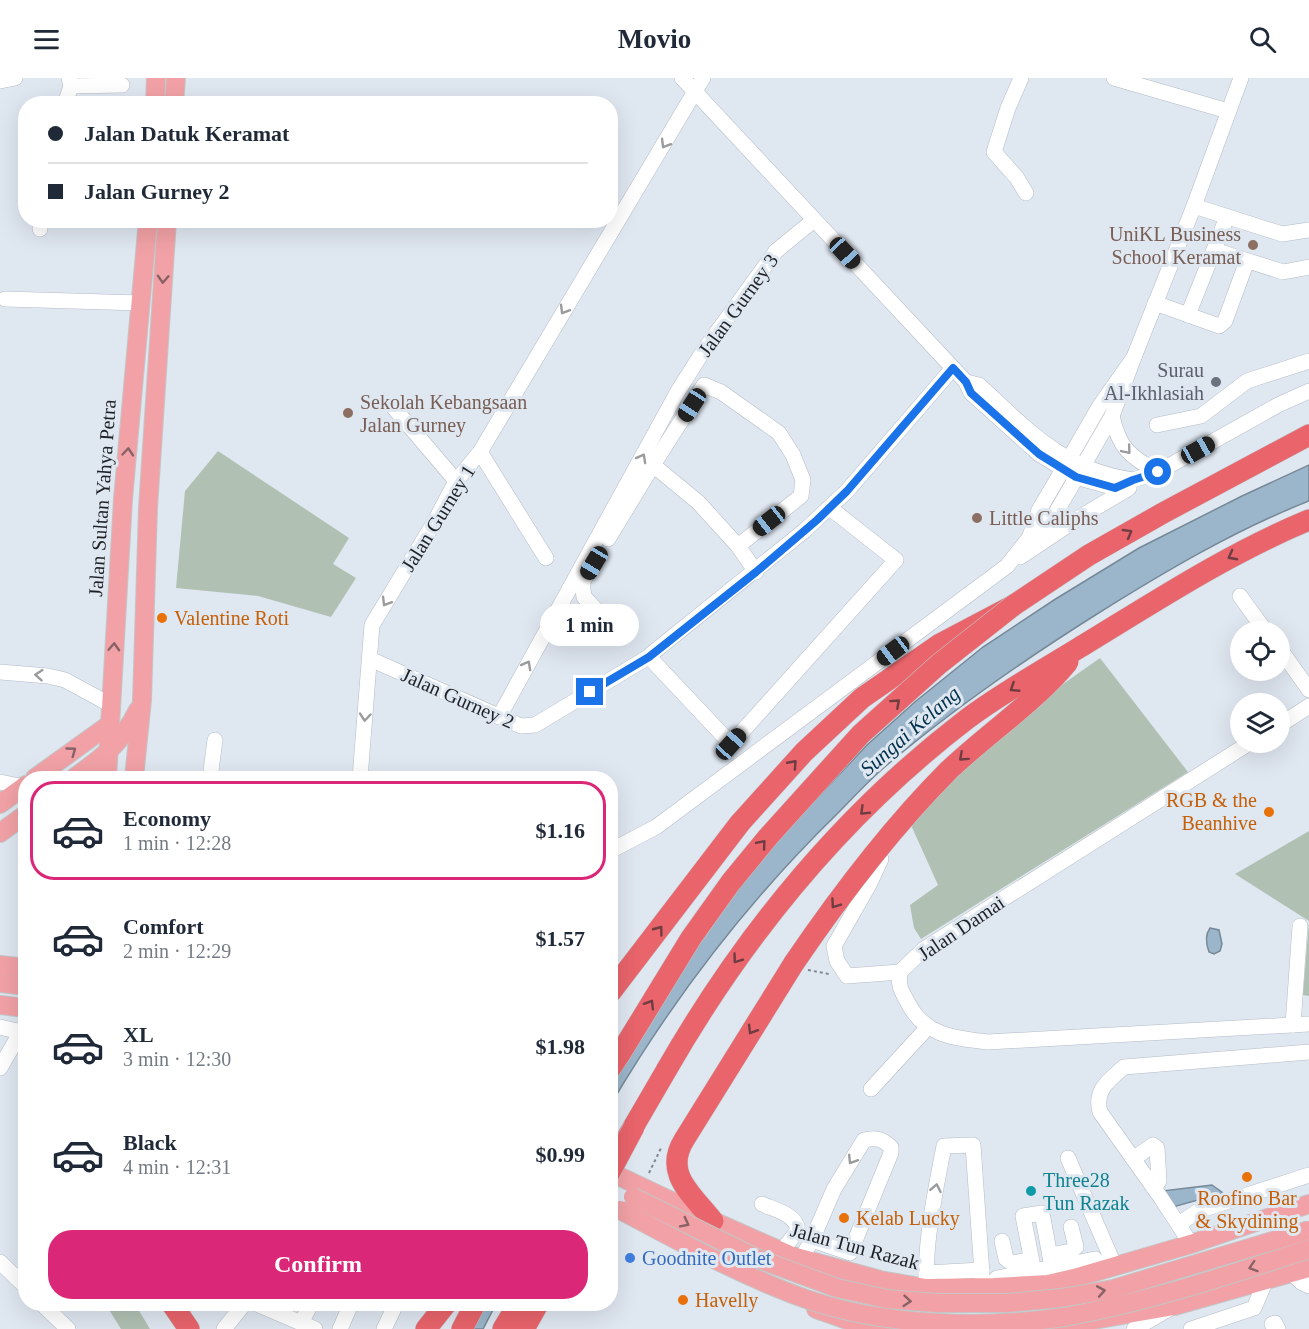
<!DOCTYPE html>
<meta charset="utf-8">
<style>
body{margin:0;font-family:Georgia,serif;background:#f2f2f3;color:#1f2937;height:100vh;display:flex;flex-direction:column;font-size:22px;white-space:nowrap}
*{box-sizing:border-box;margin:0}
p{font-size:20px;color:#747a83}
.icon{flex:none;width:33px;height:33px;fill:none;stroke:currentColor;stroke-width:2;stroke-linecap:round;stroke-linejoin:round}
.map{position:relative;flex:1;overflow:hidden}
.drawer{position:absolute;left:18px;top:693px;width:600px;height:540px;display:flex;flex-direction:column;background:#fff;border-radius:24px;box-shadow:0 6px 24px #0002}
.drawer>*{flex:none}
.hud{position:absolute;left:18px;top:18px;width:600px;height:132px;border-radius:24px;box-shadow:0 6px 24px #0002;display:grid;align-content:center;height:132px;padding:0 30px;background:#fff}
.buttons{position:absolute;left:1230px;top:543px;display:grid;gap:12px}
.buttons a{display:grid;place-items:center;width:60px;height:60px;border-radius:50%;background:#fff;box-shadow:0 6px 24px #0002;font-size:30px}
.end{position:absolute;width:27px;height:27px;margin:-14px;border:8px solid #1a73e8;background:#fff;box-shadow:0 0 0 3px #fff}
.from{border-radius:50%}
.bubble{position:absolute;height:42px;border-radius:21px;background:#fff;box-shadow:0 6px 24px #0002;font-size:20px;font-weight:600;line-height:42px;text-align:center}
.car{position:absolute;width:18px;height:36px;margin:-18px -9px;border-radius:8px;box-shadow:0 0 4px 2px #0007;background:linear-gradient(#222 24%,#8ab4d8 0 40%,#222 0 76%,#8ab4d8 0 86%,#222 0)}
.hud b{display:flex;align-items:center;gap:21px;height:57px;font-size:22px}
.hud b+b{border-top:2px solid #e0e1e3}
.hud i{width:15px;height:15px;background:#1f2937}
ul{padding:10px 0 0;list-style:none}
li{display:flex;align-items:center;gap:18px;height:99px;margin:0 12px 9px;padding:0 18px;border:3px solid transparent;border-radius:24px}
li div{flex:1}
li b{display:block;font-size:22px}
li em{font-style:normal;font-weight:600}
li.on{border-color:#db2777}
li>.icon{width:54px;height:54px;stroke-width:1.5}
.button{display:flex;gap:12px;margin-top:auto;padding:12px 30px}
.button a{flex:1;height:69px;border-radius:24px;background:#db2777;color:#fff;font-size:24px;font-weight:600;line-height:69px;text-align:center}
header{display:flex;justify-content:space-between;align-items:center;height:78px;padding:0 30px;background:#fff;font-size:27px;font-weight:600}
.map>svg:first-child{display:block}
.green{fill:#b0c1b3}
.water{fill:#9bb6ca;stroke:#768998;stroke-width:1.5}
.lines{fill:none;stroke-linecap:round;stroke-linejoin:round}
.minor-casing{stroke:#b4bcc6;stroke-width:16}
.major-casing{stroke:#c4c5c6;stroke-width:20}
.highway-casing{stroke:#c4c5c6;stroke-width:22}
.path{stroke:#81878e;stroke-width:2;stroke-dasharray:3 3;stroke-linecap:butt}
.minor{stroke:#fff;stroke-width:15}
.major{stroke:#f2a2a6;stroke-width:18}
.highway{stroke:#e9646b;stroke-width:21}
.major-bridge-casing{stroke:#c4c5c6;stroke-width:20;stroke-linecap:butt}
.highway-bridge-casing{stroke:#c4c5c6;stroke-width:22;stroke-linecap:butt}
.major-bridge{stroke:#f2a2a6;stroke-width:18}
.highway-bridge{stroke:#e9646b;stroke-width:21}
.oneway{stroke:#9a9b9d}
.oneway2{stroke:#886266}
.oneway3{stroke:#6f3c41}
.route{stroke:#1a73e8;stroke-width:8}
.education-dot{fill:#8d6e63;stroke:#dfe7f1;stroke-width:2}
.worship-dot{fill:#6b7280;stroke:#dfe7f1;stroke-width:2}
.food-dot{fill:#e8710a;stroke:#dfe7f1;stroke-width:2}
.culture-dot{fill:#0f9aa8;stroke:#dfe7f1;stroke-width:2}
.shop-dot{fill:#3f7fe0;stroke:#dfe7f1;stroke-width:2}
.labels{text-anchor:middle;stroke-width:6;stroke-linejoin:round;paint-order:stroke}
.education-label{font-size:20px;fill:#785e54;stroke:#dfe7f1;text-anchor:start}
.street-label{font-size:20px;fill:#1e2125;stroke:#dfe7f1}
.worship-label{font-size:20px;fill:#5b616d;stroke:#dfe7f1;text-anchor:end}
.food-label{font-size:20px;fill:#c56008;stroke:#dfe7f1;text-anchor:start}
.culture-label{font-size:20px;fill:#0d838f;stroke:#dfe7f1;text-anchor:start}
.shop-label{font-size:20px;fill:#366cbe;stroke:#dfe7f1;text-anchor:start}
.water-label{font-size:21px;font-style:italic;fill:#00304c;stroke:#dfe7f1}
</style>
<header><svg class="icon" aria-label="menu" viewBox="0 0 24 24"><path d="M4 6h16M4 12h16M4 18h16"/></svg>Movio<svg class="icon" aria-label="search" viewBox="0 0 24 24"><circle cx="10" cy="10" r="6"/><path d="M15 15l6 6"/></svg></header>
<div class="map">
<svg width="1309" height="1251" viewBox="0 0 1309 1251">
<rect width="100%" height="100%" fill="#dfe7f1"/>
<g class="green">
<polygon points="218,373 349,460 333,486 356,500 331,539 258,518 176,510 185,413"/>
<polygon points="1100,580 1188,694 921,861 914,850 910,827 938,807 910,745 979,676 1056,611"/>
<polygon points="1309,753 1309,918 1303,917 1309,843 1235,796"/>
<polygon points="117,1226 135,1226 150,1251 121,1251 108,1230"/>
</g>
<g class="water">
<path d="M1309 387V423C1235 452 1164 494 1097 536 1024 582 953 631 887 687 869 702 853 720 836 737 749 822 673 921 611 1026V998L673 899 766 774 867 667 916 623 983 569 1054 522 1139 470 1242 418Z"/>
<path d="M1210 850 1219 852 1222 866 1220 873 1214 876 1209 874C1206 866 1205 857 1210 850Z"/>
<polygon points="1212,1107 1223,1115 1173,1129 1162,1113"/>
<polygon points="479,1226 496,1226 483,1251 466,1251"/>
</g>
<g class="lines">
<g class="minor-casing">
<g id="minor">
<polyline points="69,0 71,8 122,7"/>
<polyline points="682,0 966,304 971,315 1039,376 1076,399 1115,410 1133,402 1158,394 1278,327 1309,313"/>
<polyline points="1021,0 1008,30 994,74 1017,100 1026,115"/>
<polyline points="1114,0 1228,33"/>
<polyline points="0,3 15,0"/>
<polyline points="65,26 71,8"/>
<polyline points="1194,128 1282,156 1309,152"/>
<polyline points="40,151 41,142"/>
<polyline points="1214,172 1283,194 1309,189"/>
<polyline points="5,221 141,225"/>
<polyline points="1155,225 1219,248 1225,243 1247,183"/>
<polyline points="1188,237 1227,139"/>
<path d="M966 304 979 307C1028 352 1063 392 1133 402"/>
<polyline points="394,330 456,403"/>
<path d="M1112 338C1119 370 1130 379 1158 394"/>
<polyline points="1157,347 1201,338 1247,303 1309,283"/>
<polyline points="480,374 546,480"/>
<polyline points="653,387 698,424 738,468 756,494"/>
<polyline points="1030,458 1039,432 1069,381 1099,329 1134,279 1194,128 1241,0"/>
<polyline points="608,461 653,387 704,307 721,314 779,355 793,377 803,402 801,418 738,468"/>
<polyline points="1020,479 1077,441 1129,410"/>
<polyline points="590,492 582,504 584,519 621,558"/>
<polyline points="1240,518 1266,554"/>
<polyline points="1280,571 1309,612"/>
<polyline points="649,579 731,666 896,482 830,430"/>
<polyline points="370,581 521,648 535,647 645,581 804,453 847,413 953,290"/>
<polyline points="0,594 48,598 65,602 111,627"/>
<polyline points="499,639 678,313 704,272 776,173 814,142"/>
<polyline points="1280,647 1309,628"/>
<path d="M1251 664 924 871 900 894C898 909 901 912 908 925 925 958 954 960 988 964L1309 946"/>
<polyline points="210,700 215,662"/>
<polyline points="360,700 372,547 435,443 456,403 480,374 703,0"/>
<polyline points="0,704 24,709"/>
<polyline points="610,773 656,749 1007,488 1029,460 1054,438 1112,338 1134,279"/>
<polyline points="881,781 870,805 834,868 837,883 847,898 900,894"/>
<polyline points="1293,947 1300,848"/>
<polyline points="0,949 21,954"/>
<polyline points="0,990 26,945"/>
<polyline points="871,1011 928,949"/>
<polyline points="1068,1080 1115,1189"/>
<polyline points="1133,1081 1153,1067 1157,1070 1159,1103 1154,1110"/>
<path d="M762 1126C775 1132 796 1136 798 1152L782 1173"/>
<polyline points="1179,1146 1198,1133 1309,1097"/>
<polyline points="1002,1163 1006,1181 1012,1185 1031,1182"/>
<path d="M1191 1166 1161 1120 1100 1034C1094 1012 1109 1002 1124 989L1309 974"/>
<polyline points="1050,1177 1071,1173 1076,1169 1071,1149"/>
<path d="M801 1181 812 1162 834 1111 864 1062C876 1059 882 1061 891 1069V1075L850 1175 812 1162"/>
<polyline points="0,1184 26,1209"/>
<polyline points="1028,1194 1033,1189 1023,1138 1042,1135 1051,1184 1056,1189"/>
<polyline points="1290,1194 1301,1204 1309,1208"/>
<polyline points="926,1195 982,1192"/>
<polyline points="994,1209 994,1204 997,1200 1095,1181 1105,1192"/>
<path d="M926 1210C925 1162 935 1114 944 1068L973 1067 983 1210"/>
<polyline points="42,1226 68,1251"/>
<polyline points="257,1226 315,1251"/>
<polyline points="301,1245 311,1226"/>
<polyline points="1272,1246 1275,1245 1278,1251"/>
<polyline points="224,1251 244,1226"/>
<polyline points="340,1251 351,1226"/>
<polyline points="384,1251 396,1226"/>
<polyline points="1134,1251 1169,1231"/>
<polyline points="1191,1251 1254,1230 1266,1202"/>
</g>
</g>
<g class="major-casing">
<g id="major">
<polyline points="155,26 156,0"/>
<polyline points="174,26 176,0"/>
<polyline points="35,700 110,646"/>
<path d="M74 700C104 678 121 666 138 632"/>
<polyline points="107,700 123,421 148,142"/>
<polyline points="134,700 142,622 148,430 167,142"/>
<polyline points="0,726 26,707"/>
<polyline points="0,755 26,736"/>
<polyline points="0,887 26,890"/>
<polyline points="0,905 26,908"/>
<polyline points="0,927 26,930"/>
<polyline points="610,1094 722,1147 792,1178 880,1202 926,1210 994,1209 1048,1206 1078,1199 1191,1166 1309,1126"/>
<polyline points="816,1231 853,1244 902,1251"/>
<polyline points="1041,1251 1174,1228 1309,1190"/>
</g>
</g>
<g class="highway-casing">
<g id="highway">
<path d="M1082 568C1156 523 1229 475 1309 442"/>
<polyline points="740,745 804,674 862,620 940,566 1014,527 1089,477 1163,435 1309,357"/>
<polyline points="610,991 620,976"/>
<polyline points="624,1065 667,991"/>
<path d="M713 1143C693 1117 663 1096 684 1062L794 885"/>
<polyline points="172,1226 189,1251"/>
<polyline points="426,1251 446,1226"/>
<polyline points="462,1251 475,1226"/>
<polyline points="503,1251 518,1226"/>
<polyline points="524,1251 538,1226"/>
</g>
</g>
<g class="path">
<polyline points="808,892 829,896"/>
<polyline points="649,1095 662,1068"/>
</g>
<use href="#minor" class="minor"/>
<use href="#major" class="major"/>
<use href="#highway" class="highway"/>
<g class="major-bridge-casing">
<g id="major-bridge">
<polyline points="633,1119 756,1180 837,1210 887,1221 936,1225 1008,1225 1061,1220 1113,1211 1309,1152"/>
<path d="M620 1132C681 1164 743 1199 809 1222 886 1248 984 1251 1064 1239 1148 1224 1229 1197 1309 1171"/>
</g>
</g>
<g class="highway-bridge-casing">
<g id="highway-bridge">
<path d="M794 885C841 816 890 751 949 692 987 656 1035 624 1068 584"/>
<polyline points="610,915 740,745"/>
<polyline points="620,976 691,860 731,804 768,759 861,656 939,586 1014,527"/>
<path d="M667 991C744 857 844 735 967 641 1003 614 1043 592 1082 568"/>
<polyline points="610,1094 634,1049"/>
</g>
</g>
<use href="#major-bridge" class="major-bridge"/>
<use href="#highway-bridge" class="highway-bridge"/>
</g>
<defs><path id="oneway-chevron" d="M-2-3.5L2.5 0L-2 3.5" fill="none" stroke-width="1.6" stroke-linecap="round" stroke-linejoin="round" transform="scale(1.5)"/></defs>
<g class="oneway">
<use href="#oneway-chevron" transform="translate(665 66) rotate(121)"/>
<use href="#oneway-chevron" transform="translate(564 232) rotate(121)"/>
<use href="#oneway-chevron" transform="translate(1127 372) rotate(50)"/>
<use href="#oneway-chevron" transform="translate(642 380) rotate(-61)"/>
<use href="#oneway-chevron" transform="translate(386 524) rotate(121)"/>
<use href="#oneway-chevron" transform="translate(527 587) rotate(-61)"/>
<use href="#oneway-chevron" transform="translate(39 597) rotate(-175)"/>
<use href="#oneway-chevron" transform="translate(365 639) rotate(95)"/>
<use href="#oneway-chevron" transform="translate(852 1082) rotate(122)"/>
<use href="#oneway-chevron" transform="translate(936 1110) rotate(-79)"/>
</g>
<g class="oneway2">
<use href="#oneway-chevron" transform="translate(163 201) rotate(93)"/>
<use href="#oneway-chevron" transform="translate(128 374) rotate(-85)"/>
<use href="#oneway-chevron" transform="translate(114 569) rotate(-87)"/>
<use href="#oneway-chevron" transform="translate(72 673) rotate(-36)"/>
<use href="#oneway-chevron" transform="translate(685 1145) rotate(27)"/>
<use href="#oneway-chevron" transform="translate(1253 1189) rotate(162)"/>
<use href="#oneway-chevron" transform="translate(1101 1213) rotate(-10)"/>
<use href="#oneway-chevron" transform="translate(907 1223) rotate(5)"/>
</g>
<g class="oneway3">
<use href="#oneway-chevron" transform="translate(1128 455) rotate(-30)"/>
<use href="#oneway-chevron" transform="translate(1232 478) rotate(152)"/>
<use href="#oneway-chevron" transform="translate(1014 610) rotate(147)"/>
<use href="#oneway-chevron" transform="translate(896 625) rotate(-42)"/>
<use href="#oneway-chevron" transform="translate(963 679) rotate(138)"/>
<use href="#oneway-chevron" transform="translate(793 686) rotate(-48)"/>
<use href="#oneway-chevron" transform="translate(864 733) rotate(136)"/>
<use href="#oneway-chevron" transform="translate(762 766) rotate(-50)"/>
<use href="#oneway-chevron" transform="translate(835 826) rotate(125)"/>
<use href="#oneway-chevron" transform="translate(659 852) rotate(-53)"/>
<use href="#oneway-chevron" transform="translate(737 881) rotate(126)"/>
<use href="#oneway-chevron" transform="translate(650 926) rotate(-59)"/>
<use href="#oneway-chevron" transform="translate(752 952) rotate(121)"/>
</g>
<g class="lines">
<polyline class="route" points="590,614 649,579 756,494 817,442 847,413 953,290 966,304 971,315 1039,376 1076,399 1115,410 1133,402 1158,394"/>
</g>
<g class="education-dot">
<circle cx="1253" cy="167" r="6"/>
<circle cx="348" cy="335" r="6"/>
<circle cx="977" cy="440" r="6"/>
</g>
<circle class="worship-dot" cx="1216" cy="304" r="6"/>
<g class="food-dot">
<circle cx="162" cy="540" r="6"/>
<circle cx="1269" cy="734" r="6"/>
<circle cx="1247" cy="1099" r="6"/>
<circle cx="844" cy="1140" r="6"/>
<circle cx="683" cy="1222" r="6"/>
</g>
<circle class="culture-dot" cx="1031" cy="1113" r="6"/>
<circle class="shop-dot" cx="630" cy="1180" r="6"/>
<g class="labels">
<g class="education-label">
<text x="1241" y="163" text-anchor="end">UniKL Business<tspan x="1241" dy="23">School Keramat</tspan></text>
<text x="360" y="331">Sekolah Kebangsaan<tspan x="360" dy="23">Jalan Gurney</tspan></text>
<text x="989" y="447">Little Caliphs</text>
</g>
<g class="street-label">
<text transform="translate(738 227) rotate(-54)" y="7">Jalan Gurney 3</text>
<text transform="translate(102 420) rotate(-86)" y="7">Jalan Sultan Yahya Petra</text>
<text transform="translate(438 440) rotate(-58)" y="7">Jalan Gurney 1</text>
<text transform="translate(458 620) rotate(24)" y="7">Jalan Gurney 2</text>
<text transform="translate(961 850) rotate(-34)" y="7">Jalan Damai</text>
<text transform="translate(855 1168) rotate(15)" y="7">Jalan Tun Razak</text>
</g>
<g class="worship-label">
<text x="1204" y="299">Surau<tspan x="1204" dy="23">Al-Ikhlasiah</tspan></text>
</g>
<g class="food-label">
<text x="174" y="547">Valentine Roti</text>
<text x="1257" y="729" text-anchor="end">RGB &amp; the<tspan x="1257" dy="23">Beanhive</tspan></text>
<text x="1247" y="1127" text-anchor="middle">Roofino Bar<tspan x="1247" dy="23">&amp; Skydining</tspan></text>
<text x="856" y="1147">Kelab Lucky</text>
<text x="695" y="1229">Havelly</text>
</g>
<g class="culture-label">
<text x="1043" y="1109">Three28<tspan x="1043" dy="23">Tun Razak</tspan></text>
</g>
<g class="shop-label">
<text x="642" y="1187">Goodnite Outlet</text>
</g>
<g class="water-label">
<text transform="translate(910 653) rotate(-41)" y="7">Sungai Kelang</text>
</g>
</g>
</svg>
<div class="buttons">
<a><svg class="icon" aria-label="locate" viewBox="0 0 24 24"><circle cx="12" cy="12" r="6"/><path d="M12 2v4M12 18v4M2 12h4M18 12h4"/></svg></a>
<a><svg class="icon" aria-label="layers" viewBox="0 0 24 24"><path d="M12 4l9 5-9 5-9-5zM3 14l9 5 9-5"/></svg></a>
</div>
<i class="end from" style="left:1158px;top:394px"></i>
<i class="end" style="left:590px;top:614px"></i>
<div class="bubble" style="left:540px;top:526px;width:99px">1 min</div>
<i class="car" style="left:845px;top:175px;rotate:137deg"></i>
<i class="car" style="left:692px;top:327px;rotate:213deg"></i>
<i class="car" style="left:1198px;top:372px;rotate:61deg"></i>
<i class="car" style="left:769px;top:443px;rotate:232deg"></i>
<i class="car" style="left:594px;top:485px;rotate:211deg"></i>
<i class="car" style="left:893px;top:573px;rotate:233deg"></i>
<i class="car" style="left:731px;top:666px;rotate:42deg"></i>
<div class="hud">
<b><i class="from"></i>Jalan Datuk Keramat</b>
<b><i></i>Jalan Gurney 2</b>
</div>
<section class="drawer">
<ul>
<li class="on"><svg class="icon" aria-label="car" viewBox="0 0 24 24"><path d="M5 17H2v-5l4-1 3-4h7l3 4 3 1v5h-3M9 17h6M6 11h13"/><circle cx="7" cy="17" r="2"/><circle cx="17" cy="17" r="2"/></svg><div><b>Economy</b><p>1 min · 12:28</p></div><em>$1.16</em></li>
<li><svg class="icon" aria-label="car" viewBox="0 0 24 24"><path d="M5 17H2v-5l4-1 3-4h7l3 4 3 1v5h-3M9 17h6M6 11h13"/><circle cx="7" cy="17" r="2"/><circle cx="17" cy="17" r="2"/></svg><div><b>Comfort</b><p>2 min · 12:29</p></div><em>$1.57</em></li>
<li><svg class="icon" aria-label="car" viewBox="0 0 24 24"><path d="M5 17H2v-5l4-1 3-4h7l3 4 3 1v5h-3M9 17h6M6 11h13"/><circle cx="7" cy="17" r="2"/><circle cx="17" cy="17" r="2"/></svg><div><b>XL</b><p>3 min · 12:30</p></div><em>$1.98</em></li>
<li><svg class="icon" aria-label="car" viewBox="0 0 24 24"><path d="M5 17H2v-5l4-1 3-4h7l3 4 3 1v5h-3M9 17h6M6 11h13"/><circle cx="7" cy="17" r="2"/><circle cx="17" cy="17" r="2"/></svg><div><b>Black</b><p>4 min · 12:31</p></div><em>$0.99</em></li>
</ul>
<div class="button"><a>Confirm</a></div>
</section>
</div>
